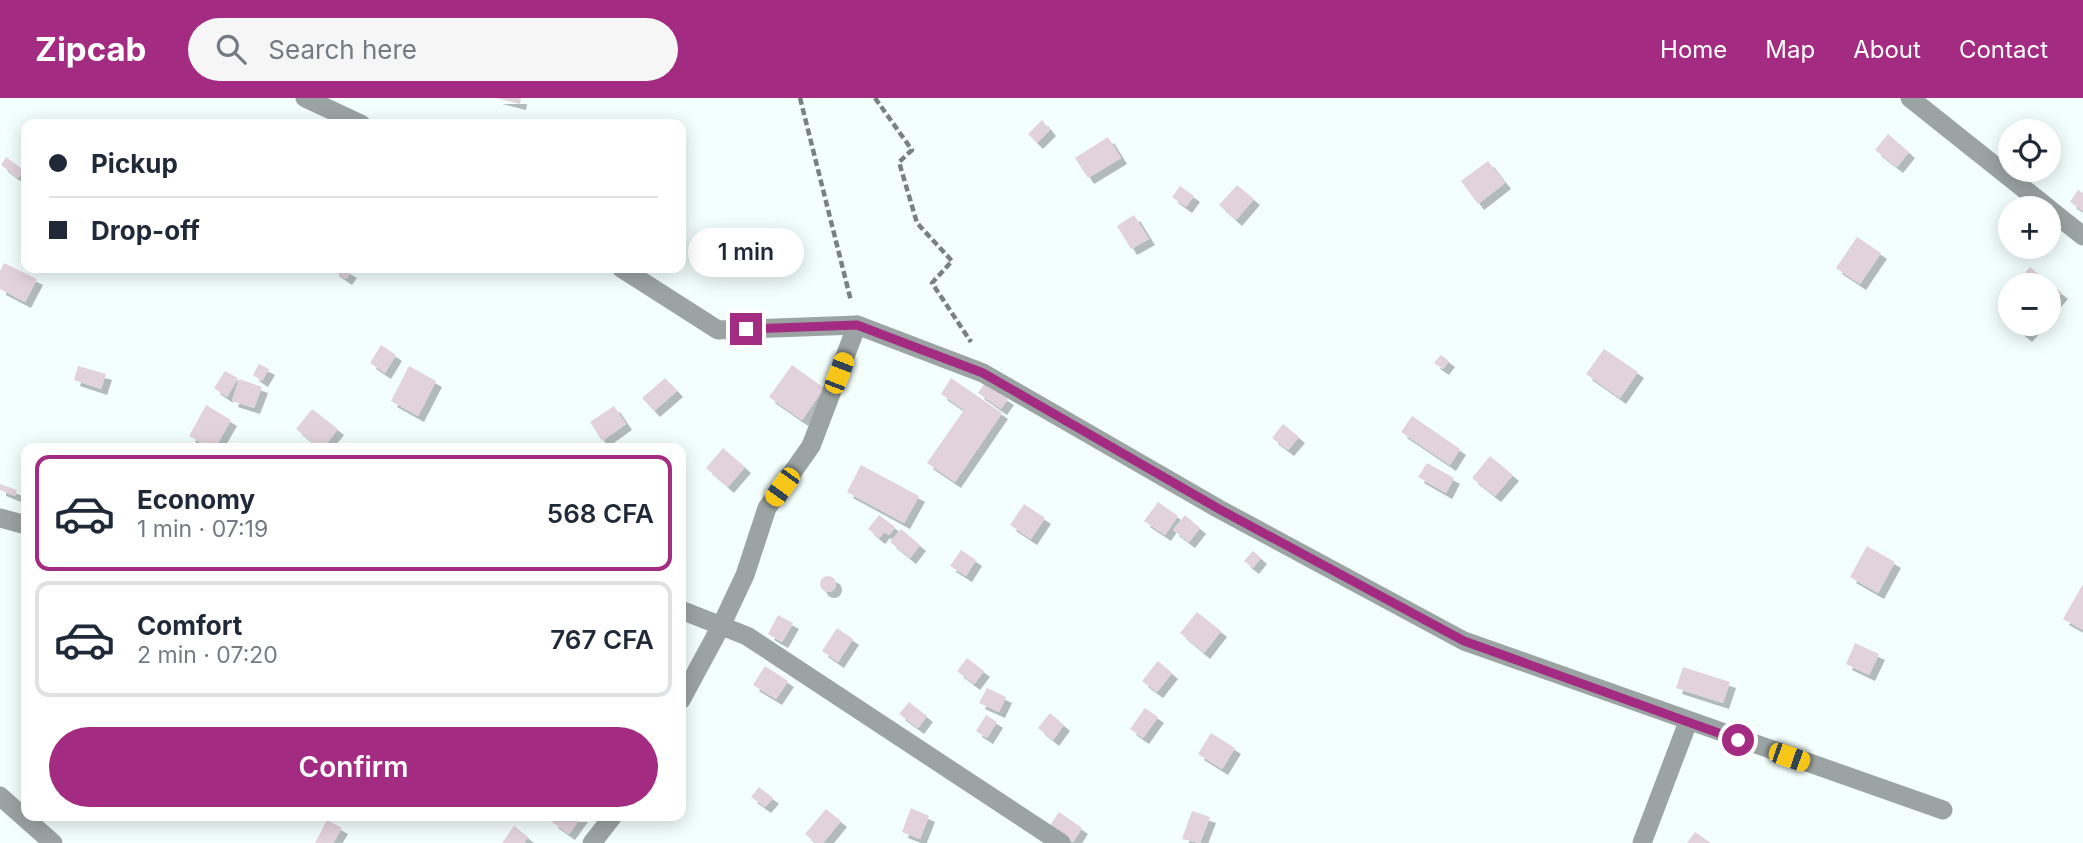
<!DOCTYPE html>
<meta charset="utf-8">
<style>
body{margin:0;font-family:Inter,sans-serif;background:#f6f6f7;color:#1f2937;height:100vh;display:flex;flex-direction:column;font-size:26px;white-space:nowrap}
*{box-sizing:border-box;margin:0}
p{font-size:23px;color:#747a83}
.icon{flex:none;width:38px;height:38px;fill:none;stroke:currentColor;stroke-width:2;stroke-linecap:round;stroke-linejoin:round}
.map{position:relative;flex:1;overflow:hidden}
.side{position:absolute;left:21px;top:345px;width:665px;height:378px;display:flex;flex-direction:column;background:#fff;border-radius:14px;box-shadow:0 4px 18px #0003}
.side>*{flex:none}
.banner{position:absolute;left:21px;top:21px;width:665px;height:154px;border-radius:14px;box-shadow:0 4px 18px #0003;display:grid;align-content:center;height:154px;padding:0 28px;background:#fff}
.controls{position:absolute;left:1998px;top:21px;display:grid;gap:14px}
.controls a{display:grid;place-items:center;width:63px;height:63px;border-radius:50%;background:#fff;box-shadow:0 4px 18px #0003;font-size:35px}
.end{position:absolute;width:32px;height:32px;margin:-16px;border:9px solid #a42b82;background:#fff;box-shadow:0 0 0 4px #fff}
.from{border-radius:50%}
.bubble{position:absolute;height:49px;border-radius:24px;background:#fff;box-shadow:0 4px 18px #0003;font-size:23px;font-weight:600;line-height:49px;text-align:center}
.car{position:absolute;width:21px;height:42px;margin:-21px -10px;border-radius:9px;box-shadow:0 0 5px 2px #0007;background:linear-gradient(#f5c518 24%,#345 0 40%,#f5c518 0 76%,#345 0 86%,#f5c518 0)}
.banner b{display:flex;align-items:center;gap:24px;height:66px;font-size:26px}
.banner b+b{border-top:2px solid #e0e1e3}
.banner i{width:18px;height:18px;background:#1f2937}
ul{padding:12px 0 0;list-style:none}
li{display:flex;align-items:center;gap:21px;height:116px;margin:0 14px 10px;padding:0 14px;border:4px solid #e0e1e3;border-radius:14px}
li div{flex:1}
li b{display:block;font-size:26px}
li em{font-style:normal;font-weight:600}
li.selected{border-color:#a42b82}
li>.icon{width:63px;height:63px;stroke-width:1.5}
.primary-button{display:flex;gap:14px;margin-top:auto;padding:14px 28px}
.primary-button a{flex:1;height:80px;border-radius:42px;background:#a42b82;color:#fff;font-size:28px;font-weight:600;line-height:80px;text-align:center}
header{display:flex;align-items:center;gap:42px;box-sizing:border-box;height:98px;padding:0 35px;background:#a42b82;color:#fff}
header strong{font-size:33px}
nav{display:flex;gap:38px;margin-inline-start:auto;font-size:24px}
.search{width:490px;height:63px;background:#f6f6f7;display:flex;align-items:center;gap:18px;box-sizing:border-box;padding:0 24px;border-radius:38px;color:#747a83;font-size:26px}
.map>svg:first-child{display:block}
.building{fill:#e2d2db;filter:url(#shadow)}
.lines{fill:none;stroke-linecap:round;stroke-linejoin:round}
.path{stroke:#788180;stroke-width:4.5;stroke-dasharray:7 3.5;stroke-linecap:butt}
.minor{stroke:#9ca4a3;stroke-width:19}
.route{stroke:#a42b82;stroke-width:9}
</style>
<header>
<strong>Zipcab</strong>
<div class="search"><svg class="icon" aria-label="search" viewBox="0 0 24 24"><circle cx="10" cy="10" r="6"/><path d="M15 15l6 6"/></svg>Search here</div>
<nav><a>Home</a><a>Map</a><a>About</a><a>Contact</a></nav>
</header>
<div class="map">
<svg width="2083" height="745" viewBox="0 0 2083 745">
<defs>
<filter id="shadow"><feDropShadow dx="6" dy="6" stdDeviation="0" flood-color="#0004"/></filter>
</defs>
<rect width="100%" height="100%" fill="#f3fffd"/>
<g class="building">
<polygon points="496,0 521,0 520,6"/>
<polygon points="1042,22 1050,32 1037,45 1028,36"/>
<polygon points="1888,36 1909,54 1897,69 1875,52"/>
<polygon points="1108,39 1121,60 1088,80 1075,60"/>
<polygon points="6,59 24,72 18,80 1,67"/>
<polygon points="1488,63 1505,85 1478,106 1461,83"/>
<polygon points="1237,87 1254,101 1236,122 1219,107"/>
<polygon points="1180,88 1194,98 1186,109 1172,99"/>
<polygon points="2078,92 2083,95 2083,113 2070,104"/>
<polygon points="1134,117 1149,141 1131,151 1117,128"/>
<polygon points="1857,139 1881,155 1860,186 1836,170"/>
<polygon points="4,165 37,181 25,204 0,191 0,173"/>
<polygon points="2030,169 2062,195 2049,210 2049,187 2015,187"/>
<polygon points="334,170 344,170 351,174 346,181 333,172"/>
<polygon points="2011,226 2037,226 2026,238"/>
<polygon points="381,247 396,257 385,275 370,265"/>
<polygon points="1604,251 1638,274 1620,300 1586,276"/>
<polygon points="1441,257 1449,263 1443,271 1434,265"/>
<polygon points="259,266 269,271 262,283 253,277"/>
<polygon points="792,267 824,290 802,322 769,299"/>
<polygon points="78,268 106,276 101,291 74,282"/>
<polygon points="409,268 436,283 418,318 391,303"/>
<polygon points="225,273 238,280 227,299 214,290"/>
<polygon points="665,280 677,293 654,313 642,300"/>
<polygon points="951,280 1002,315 955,384 927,365 964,312 941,296"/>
<polygon points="239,281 262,289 254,310 232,303"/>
<polygon points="984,286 1008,301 1001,311 978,295"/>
<polygon points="206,307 231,322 215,350 210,350 189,338"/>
<polygon points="614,308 626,326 602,343 590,324"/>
<polygon points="312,311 338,331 323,350 319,350 296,331"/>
<polygon points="1412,318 1460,351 1450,367 1401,334"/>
<polygon points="1283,326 1299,339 1288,352 1272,340"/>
<polygon points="723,350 745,369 728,389 706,370"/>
<polygon points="1490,358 1513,377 1495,398 1472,380"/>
<polygon points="1427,365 1454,380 1446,395 1418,379"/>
<polygon points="861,367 919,398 904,425 847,394"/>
<polygon points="0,386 17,392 15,398 0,392"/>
<polygon points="1158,404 1178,418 1165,437 1144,423"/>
<polygon points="1024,406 1045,420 1031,441 1010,427"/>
<polygon points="879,417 895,429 889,437 884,434 879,440 868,431"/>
<polygon points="1185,417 1200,430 1189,444 1173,432"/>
<polygon points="901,431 920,447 910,460 890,444"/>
<polygon points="1867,448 1895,464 1878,495 1850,479"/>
<polygon points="961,452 976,462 966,478 950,468"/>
<polygon points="1253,453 1261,460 1253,470 1244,463"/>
<circle cx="828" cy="486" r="8"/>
<polygon points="2083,486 2083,532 2063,521"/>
<polygon points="1197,514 1221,533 1204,555 1180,535"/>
<polygon points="778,517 793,525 782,544 768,536"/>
<polygon points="837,530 853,541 838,564 822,553"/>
<polygon points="1855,545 1879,556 1869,577 1846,566"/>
<polygon points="967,560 984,573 974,586 957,573"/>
<polygon points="1158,563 1172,575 1157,594 1142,583"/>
<polygon points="765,568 788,583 776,601 753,587"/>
<polygon points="1683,569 1730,584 1723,605 1676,590"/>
<polygon points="987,590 1006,599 999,614 979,605"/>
<polygon points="909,604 927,618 918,630 899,616"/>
<polygon points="1145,610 1158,619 1143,640 1130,631"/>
<polygon points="1050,615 1064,627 1053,642 1038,630"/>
<polygon points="986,617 997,624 987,640 976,633"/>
<polygon points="1211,635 1235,650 1222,671 1198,656"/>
<polygon points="759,689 773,700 765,709 751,699"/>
<polygon points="911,710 929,718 920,741 902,734"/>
<polygon points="826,711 841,723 823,745 816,745 805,736"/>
<polygon points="1192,713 1210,719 1200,745 1182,741"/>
<polygon points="1059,714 1082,730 1073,744 1049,729"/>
<polygon points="557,718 582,718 569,736 552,724"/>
<polygon points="327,722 342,730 333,745 315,745"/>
<polygon points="514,728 528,739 524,745 502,745"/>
<polygon points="1695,734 1711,745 1687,745"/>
</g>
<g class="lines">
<g class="path">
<polyline points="800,0 851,203"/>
<polyline points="875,0 912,52 899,64 917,125 952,163 932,185 971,244"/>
</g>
<g class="minor">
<polyline points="305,0 361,26"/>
<polyline points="1910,0 2048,110"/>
<polyline points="2049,111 2083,138"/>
<polyline points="621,170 718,232 857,227 983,275 1219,411 1464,543 1943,712"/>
<polyline points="0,420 26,427"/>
<polyline points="681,512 747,538 1061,745"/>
<polyline points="681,602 721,528 745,477 767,410 811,348 857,227"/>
<polyline points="0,698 53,745"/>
<polyline points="592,745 613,718"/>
<polyline points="1642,745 1688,624"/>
</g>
</g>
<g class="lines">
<polyline class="route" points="746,231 857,227 983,275 1219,411 1464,543 1738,642"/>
</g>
</svg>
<div class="controls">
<a><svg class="icon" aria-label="locate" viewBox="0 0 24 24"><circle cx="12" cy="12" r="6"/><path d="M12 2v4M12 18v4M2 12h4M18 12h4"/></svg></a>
<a>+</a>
<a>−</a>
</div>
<i class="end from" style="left:1738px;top:642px"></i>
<i class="end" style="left:746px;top:231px"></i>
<div class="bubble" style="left:688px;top:130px;width:116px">1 min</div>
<i class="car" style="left:839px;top:275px;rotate:21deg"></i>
<i class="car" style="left:782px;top:389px;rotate:216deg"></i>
<i class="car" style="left:1789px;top:659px;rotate:109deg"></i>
<div class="banner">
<b><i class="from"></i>Pickup</b>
<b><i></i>Drop-off</b>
</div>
<section class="side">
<ul>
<li class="selected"><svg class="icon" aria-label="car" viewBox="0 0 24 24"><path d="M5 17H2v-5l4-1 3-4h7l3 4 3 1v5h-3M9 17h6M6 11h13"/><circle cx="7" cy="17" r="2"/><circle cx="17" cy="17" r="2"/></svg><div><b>Economy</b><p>1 min · 07:19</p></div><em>568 CFA</em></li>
<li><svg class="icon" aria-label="car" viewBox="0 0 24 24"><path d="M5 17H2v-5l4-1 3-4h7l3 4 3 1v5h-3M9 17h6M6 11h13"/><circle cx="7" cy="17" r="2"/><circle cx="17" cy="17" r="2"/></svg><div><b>Comfort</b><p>2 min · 07:20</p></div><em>767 CFA</em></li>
</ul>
<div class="primary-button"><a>Confirm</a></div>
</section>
</div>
